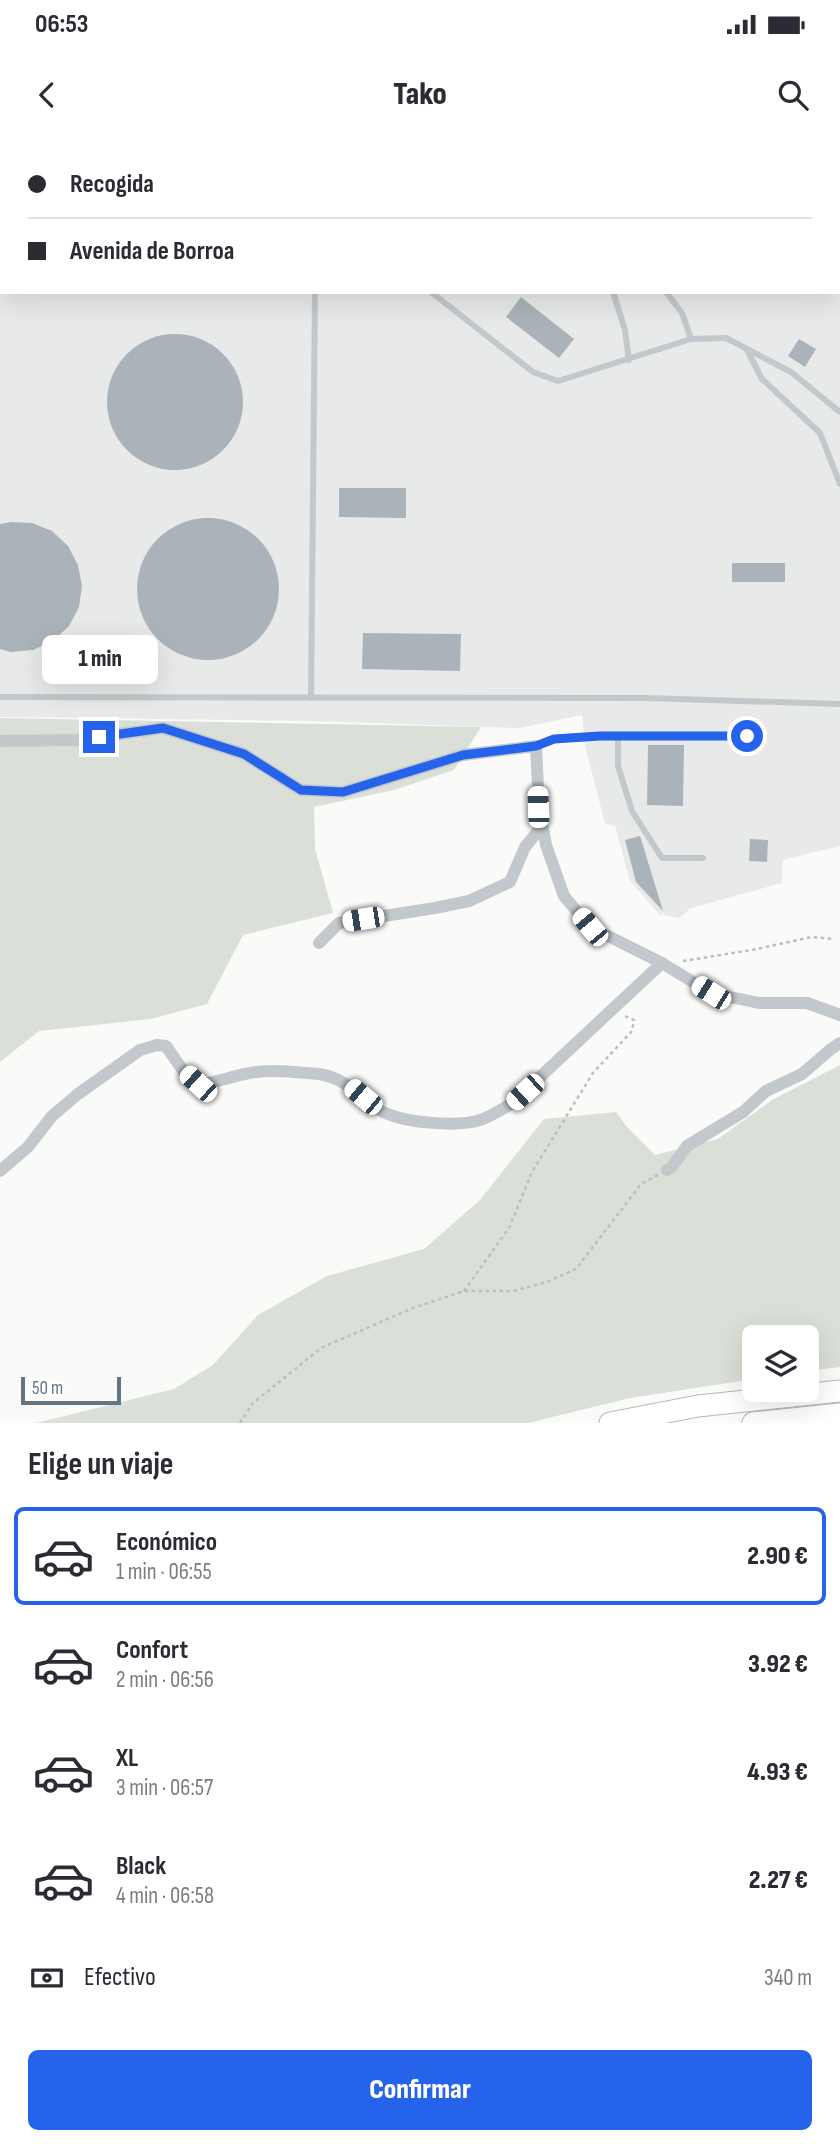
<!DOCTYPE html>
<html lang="es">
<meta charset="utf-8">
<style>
body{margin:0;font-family:"Sofia Sans Condensed",sans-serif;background:#f7f7f7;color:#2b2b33;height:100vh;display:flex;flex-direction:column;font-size:26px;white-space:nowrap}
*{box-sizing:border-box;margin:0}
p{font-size:23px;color:#7c7c81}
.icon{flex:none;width:38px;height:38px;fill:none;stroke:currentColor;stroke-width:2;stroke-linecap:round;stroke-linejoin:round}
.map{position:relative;height:1283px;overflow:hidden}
.sheet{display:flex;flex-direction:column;background:#fff;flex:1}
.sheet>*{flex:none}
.hud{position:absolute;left:0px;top:0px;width:840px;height:154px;box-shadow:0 7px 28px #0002;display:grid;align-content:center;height:154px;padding:0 28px;background:#fff}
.controls{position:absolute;left:742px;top:1185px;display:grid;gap:14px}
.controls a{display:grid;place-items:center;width:77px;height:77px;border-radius:10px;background:#fff;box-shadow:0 7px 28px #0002;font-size:35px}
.scale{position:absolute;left:21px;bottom:18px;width:100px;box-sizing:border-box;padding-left:7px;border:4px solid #657683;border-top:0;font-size:19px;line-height:24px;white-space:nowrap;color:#657683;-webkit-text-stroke:5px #fff;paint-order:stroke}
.end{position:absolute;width:32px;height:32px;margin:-16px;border:9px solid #2563eb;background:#fff;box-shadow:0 0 0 4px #fff}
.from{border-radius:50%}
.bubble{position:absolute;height:49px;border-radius:10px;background:#fff;box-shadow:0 7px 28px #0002;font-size:23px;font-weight:800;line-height:49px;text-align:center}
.car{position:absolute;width:21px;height:42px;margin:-21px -10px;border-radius:9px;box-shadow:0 0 5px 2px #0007;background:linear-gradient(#fff 24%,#345 0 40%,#fff 0 76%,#345 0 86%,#fff 0)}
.hud b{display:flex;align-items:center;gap:24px;height:66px;font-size:26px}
.hud b+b{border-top:2px solid #e1e1e2}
.hud i{width:18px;height:18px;background:#2b2b33}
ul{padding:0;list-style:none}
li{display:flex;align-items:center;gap:21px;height:98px;margin:0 14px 10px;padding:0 14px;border:4px solid transparent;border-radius:10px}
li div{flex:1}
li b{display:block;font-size:26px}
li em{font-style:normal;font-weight:800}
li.on{border-color:#2563eb}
li>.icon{width:63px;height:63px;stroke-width:1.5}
h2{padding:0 28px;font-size:32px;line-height:84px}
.pay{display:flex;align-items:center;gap:18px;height:77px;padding:0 28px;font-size:26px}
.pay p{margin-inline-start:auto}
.button{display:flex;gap:14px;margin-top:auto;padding:14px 28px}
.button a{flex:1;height:80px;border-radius:10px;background:#2563eb;color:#fff;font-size:28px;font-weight:800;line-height:80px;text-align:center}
.status{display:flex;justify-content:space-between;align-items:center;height:49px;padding:0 35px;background:#fff;direction:ltr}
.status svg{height:19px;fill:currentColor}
header{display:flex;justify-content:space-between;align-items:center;height:91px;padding:0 28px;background:#fff;font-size:32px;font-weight:800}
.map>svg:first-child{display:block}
.built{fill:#e8e9e9;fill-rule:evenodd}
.green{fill:#dadfd7}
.building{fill:#aab3b9}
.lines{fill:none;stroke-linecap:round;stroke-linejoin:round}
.motorway-casing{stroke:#b4b9bd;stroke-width:23}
.path{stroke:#bbbfc2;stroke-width:2.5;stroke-dasharray:3.5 3.5;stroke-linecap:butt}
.service{stroke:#c3c8cc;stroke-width:6}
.minor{stroke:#c3c8cc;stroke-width:12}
.motorway{stroke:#fff;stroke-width:21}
.route{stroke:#2563eb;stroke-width:9}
</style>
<div class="status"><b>06:53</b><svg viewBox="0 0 49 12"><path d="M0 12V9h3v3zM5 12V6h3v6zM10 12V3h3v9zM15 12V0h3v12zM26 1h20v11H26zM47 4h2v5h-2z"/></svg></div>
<header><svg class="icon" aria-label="back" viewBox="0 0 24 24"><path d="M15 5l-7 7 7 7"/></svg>Tako<svg class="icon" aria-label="search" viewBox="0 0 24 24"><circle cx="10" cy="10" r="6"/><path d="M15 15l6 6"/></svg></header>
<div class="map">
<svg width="840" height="1283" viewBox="0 0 840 1283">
<rect width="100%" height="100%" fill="#fafaf8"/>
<path class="built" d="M0 0H840V706L783 720 782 743 691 768 679 778 659 774 630 741 615 686 605 683 585 606 582 575 519 588 312 581 0 577ZM2 2H838V152H2Z"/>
<g class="green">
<polygon points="0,578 481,587 454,630 394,650 314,667 315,709 333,773 243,795 207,864 151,879 39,891 0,922"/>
<polygon points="840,925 840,1227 807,1231 807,1197 754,1197 754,1239 630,1258 528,1283 36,1283 174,1249 213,1225 258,1175 327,1136 424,1109 480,1060 544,979 616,972 627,987 655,1015 718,999 772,960"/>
</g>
<g class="building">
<polygon points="521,157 574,199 559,218 506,177"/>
<circle cx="175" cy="262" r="68"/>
<polygon points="799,199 816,209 805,227 788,216"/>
<polygon points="339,348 406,348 406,378 339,377"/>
<circle cx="208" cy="449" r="71"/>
<polygon points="11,382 32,383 52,391 68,406 78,425 82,446 79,467 69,486 53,501 33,510 11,512 0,509 0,384"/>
<rect x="732" y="423" width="53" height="19"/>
<polygon points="363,493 461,494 460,531 362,529"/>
<polygon points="648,605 684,605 683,666 647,665"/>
<polygon points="640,696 663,771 636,742 625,700"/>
<polygon points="750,699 768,700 767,722 749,721"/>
</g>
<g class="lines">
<g class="motorway-casing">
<g id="motorway">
<polyline points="610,1283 698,1266 840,1251"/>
<polyline points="753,1283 840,1274"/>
</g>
</g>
<g class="path">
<polyline points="683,821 752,810 811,797 834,799"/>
<polyline points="464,1151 509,1088 532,1032 593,933 632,891 634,880 625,876"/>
<polyline points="240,1283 252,1264 321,1208 413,1168 464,1151 513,1151 547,1142 576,1129 641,1044 658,1035"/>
</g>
<g class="service">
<polyline points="237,0 239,2"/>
<polyline points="494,0 494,2"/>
<polyline points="663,2 665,0"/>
<polyline points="0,91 2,90"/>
<polyline points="431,152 533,232 558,241 691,199 726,198 791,232 840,272"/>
<polyline points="613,152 625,190 629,220"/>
<polyline points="666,152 682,173 691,199"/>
<polyline points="747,210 762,239 820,293 840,344"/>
<polyline points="0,557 646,558 840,564"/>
<polyline points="311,558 315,152"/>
<polyline points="618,596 618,626 632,671 662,718 703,718"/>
<polyline points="536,606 554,599 600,596 747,596"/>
</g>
<g class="minor">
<polyline points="0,601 77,600 163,588 244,614 301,650 343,652 463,615 536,606 539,667 546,705 564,756 590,787 662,823 711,853 759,863 807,863 840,875"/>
<polyline points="319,803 339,783 435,768 469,761 510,742 525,707 542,686"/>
<polyline points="667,1030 671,1028 687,1006 743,972 766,951 802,934 831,909 840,903"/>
<path d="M0 1031 28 1007 52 976 78 954 140 910 157 905 166 906 184 932 198 944C217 943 231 936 250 933 271 929 297 932 319 934 345 938 359 955 378 969 399 983 460 988 483 979 493 975 502 969 511 964L662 823"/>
</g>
<use href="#motorway" class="motorway"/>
</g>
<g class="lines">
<polyline class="route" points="99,597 163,588 244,614 301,650 343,652 463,615 536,606 554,599 600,596 747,596"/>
</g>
</svg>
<div class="controls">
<a><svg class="icon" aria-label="layers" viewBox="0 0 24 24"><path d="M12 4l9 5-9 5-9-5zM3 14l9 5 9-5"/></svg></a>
</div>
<div class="scale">50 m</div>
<i class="end from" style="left:747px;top:596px"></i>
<i class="end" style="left:99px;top:597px"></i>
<div class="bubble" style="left:42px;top:495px;width:116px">1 min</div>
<i class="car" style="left:538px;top:667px;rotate:358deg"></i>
<i class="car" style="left:363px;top:779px;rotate:261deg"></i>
<i class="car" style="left:590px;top:787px;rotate:320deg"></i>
<i class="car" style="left:711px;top:853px;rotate:302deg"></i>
<i class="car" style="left:198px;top:944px;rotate:312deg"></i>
<i class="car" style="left:525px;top:952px;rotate:228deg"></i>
<i class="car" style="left:363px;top:957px;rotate:310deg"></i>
<div class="hud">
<b><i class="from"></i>Recogida</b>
<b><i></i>Avenida de Borroa</b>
</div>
</div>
<section class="sheet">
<h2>Elige un viaje</h2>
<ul>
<li class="on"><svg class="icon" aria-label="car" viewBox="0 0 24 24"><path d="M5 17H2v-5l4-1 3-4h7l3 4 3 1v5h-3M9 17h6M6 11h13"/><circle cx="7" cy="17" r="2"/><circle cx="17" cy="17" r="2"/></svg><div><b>Económico</b><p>1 min · 06:55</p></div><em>2.90 €</em></li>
<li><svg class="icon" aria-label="car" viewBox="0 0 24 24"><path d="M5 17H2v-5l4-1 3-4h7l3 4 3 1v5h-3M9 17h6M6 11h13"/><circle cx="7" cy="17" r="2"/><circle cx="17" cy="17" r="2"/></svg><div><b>Confort</b><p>2 min · 06:56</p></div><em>3.92 €</em></li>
<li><svg class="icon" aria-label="car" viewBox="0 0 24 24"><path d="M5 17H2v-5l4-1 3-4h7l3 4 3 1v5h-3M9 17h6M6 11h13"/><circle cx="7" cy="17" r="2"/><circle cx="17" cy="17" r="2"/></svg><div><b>XL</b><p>3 min · 06:57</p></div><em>4.93 €</em></li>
<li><svg class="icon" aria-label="car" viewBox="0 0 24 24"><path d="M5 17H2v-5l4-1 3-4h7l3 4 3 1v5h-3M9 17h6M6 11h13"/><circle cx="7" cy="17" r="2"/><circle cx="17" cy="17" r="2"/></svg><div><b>Black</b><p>4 min · 06:58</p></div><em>2.27 €</em></li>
</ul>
<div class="pay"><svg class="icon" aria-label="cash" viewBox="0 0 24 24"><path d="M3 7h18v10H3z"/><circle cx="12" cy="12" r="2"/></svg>Efectivo<p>340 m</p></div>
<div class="button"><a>Confirmar</a></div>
</section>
